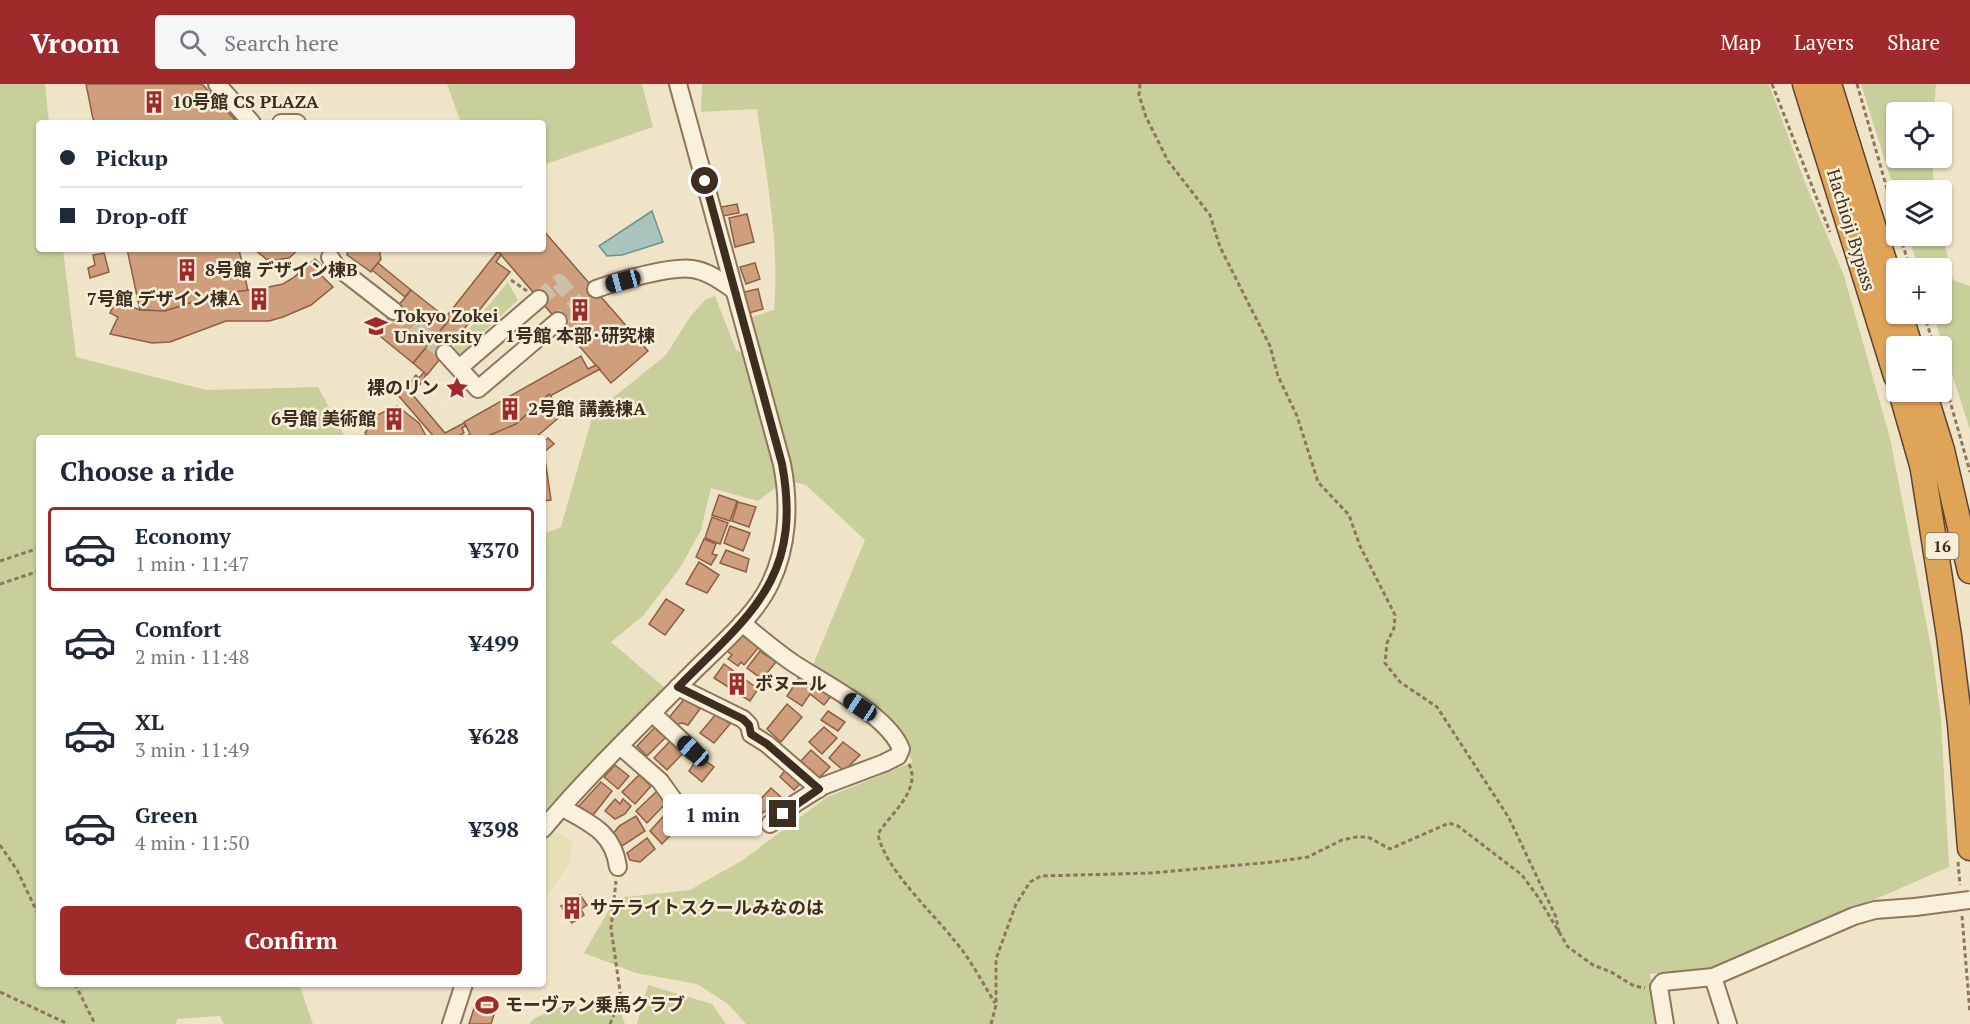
<!DOCTYPE html>
<meta charset="utf-8">
<style>
body{margin:0;font-family:"PT Serif","Noto Sans JP",serif;background:#f6f6f7;color:#1f2937;height:100vh;display:flex;flex-direction:column;font-size:22px;white-space:nowrap}
*{box-sizing:border-box;margin:0}
p{font-size:20px;color:#747a83}
.icon{flex:none;width:33px;height:33px;fill:none;stroke:currentColor;stroke-width:2;stroke-linecap:round;stroke-linejoin:round}
.map{position:relative;flex:1;overflow:hidden}
.details{position:absolute;left:36px;top:351px;width:510px;height:552px;display:flex;flex-direction:column;background:#fff;border-radius:6px;box-shadow:0 2px 4px #0004}
.details>*{flex:none}
.guide{position:absolute;left:36px;top:36px;width:510px;height:132px;border-radius:6px;box-shadow:0 2px 4px #0004;display:grid;align-content:center;height:132px;padding:0 24px;background:#fff}
.buttons{position:absolute;left:1886px;top:18px;display:grid;gap:12px}
.buttons a{display:grid;place-items:center;width:66px;height:66px;border-radius:6px;background:#fff;box-shadow:0 2px 4px #0004;font-size:30px}
.end{position:absolute;width:27px;height:27px;margin:-14px;border:8px solid #3d2e20;background:#fff;box-shadow:0 0 0 3px #fff}
.from{border-radius:50%}
.bubble{position:absolute;height:42px;border-radius:6px;background:#fff;box-shadow:0 2px 4px #0004;font-size:20px;font-weight:700;line-height:42px;text-align:center}
.car{position:absolute;width:18px;height:36px;margin:-18px -9px;border-radius:8px;box-shadow:0 0 4px 2px #0007;background:linear-gradient(#222 24%,#8ab4d8 0 40%,#222 0 76%,#8ab4d8 0 86%,#222 0)}
.guide b{display:flex;align-items:center;gap:21px;height:57px;font-size:22px}
.guide b+b{border-top:2px solid #e0e1e3}
.guide i{width:15px;height:15px;background:#1f2937}
ul{padding:0;list-style:none}
li{display:flex;align-items:center;gap:18px;height:84px;margin:0 12px 9px;padding:0 12px;border:3px solid transparent;border-radius:6px}
li div{flex:1}
li b{display:block;font-size:22px}
li em{font-style:normal;font-weight:700}
li.active{border-color:#9e2a2b}
li>.icon{width:54px;height:54px;stroke-width:1.5}
h2{padding:0 24px;font-size:27px;line-height:72px}
.cta{display:flex;gap:12px;margin-top:auto;padding:12px 24px}
.cta a{flex:1;height:69px;border-radius:6px;background:#9e2a2b;color:#fff;font-size:24px;font-weight:700;line-height:69px;text-align:center}
header{display:flex;align-items:center;gap:36px;box-sizing:border-box;height:84px;padding:0 30px;background:#9e2a2b;color:#fff}
header strong{font-size:28px}
nav{display:flex;gap:33px;margin-inline-start:auto;font-size:21px}
.search{width:420px;height:54px;background:#f6f6f7;display:flex;align-items:center;gap:15px;box-sizing:border-box;padding:0 21px;border-radius:6px;color:#747a83;font-size:22px}
.map>svg:first-child{display:block}
.farmland{fill:#e6deb5}
.green{fill:#c9cf9b}
.water{fill:#a9c4bc;stroke:#6f938a;stroke-width:1.5}
.building{fill:#cf9f7d;stroke:#8d5f41;stroke-width:1.5}
.lines{fill:none;stroke-linecap:round;stroke-linejoin:round}
.minor-tunnel{stroke:#ccc0a6;stroke-width:16;stroke-dasharray:16 8;stroke-linecap:butt}
.minor-casing{stroke:#8d765c;stroke-width:20}
.highway-casing{stroke:#5b4430;stroke-width:27}
.path{stroke:#8d765c;stroke-width:3;stroke-dasharray:4.5 3;stroke-linecap:butt}
.minor{stroke:#faf1dc;stroke-width:16}
.highway{stroke:#e0a458;stroke-width:24}
.minor-bridge-casing{stroke:#8d765c;stroke-width:20;stroke-linecap:butt}
.minor-bridge{stroke:#faf1dc;stroke-width:16}
.route{stroke:#3d2e20;stroke-width:8}
.labels{text-anchor:middle;stroke-width:5;stroke-linejoin:round;paint-order:stroke}
.shield{fill:#f7eed8;stroke:#756857;stroke-width:1.5}
.shield-label{font-size:16px;font-weight:bold;fill:#3d2e20}
.poi-label{font-size:18px;font-weight:bold;fill:#3d2e20;stroke:#f7eed8;text-anchor:start}
.street-label{font-size:18px;fill:#3d2e20;stroke:#f7eed8}
</style>
<header>
<strong>Vroom</strong>
<div class="search"><svg class="icon" aria-label="search" viewBox="0 0 24 24"><circle cx="10" cy="10" r="6"/><path d="M15 15l6 6"/></svg>Search here</div>
<nav><a>Map</a><a>Layers</a><a>Share</a></nav>
</header>
<div class="map">
<svg width="1970" height="940" viewBox="0 0 1970 940">
<rect width="100%" height="100%" fill="#f0e4c8"/>
<polygon class="farmland" points="552,746 572,757 569,781 543,817 543,756"/>
<g class="green">
<polygon points="0,0 45,0 49,39 39,39 39,165 63,165 76,273 206,306 318,303 346,354 39,354 39,900 299,900 313,940 224,940 220,932 177,935 176,940 0,940"/>
<polygon points="447,0 642,0 653,43 543,81 543,39 461,39"/>
<path d="M702 0H1769L1806 101 1844 192 1890 354 1933 573 1941 635 1949 783 1717 884 1650 890 1657 940H746L728 920 697 900 636 889 584 869 616 814 690 806 743 776 827 713 913 678 882 631 855 607 812 583 865 456 806 401 793 398 749 234 774 226C780 160 766 91 757 25L701 28Z"/>
<polygon points="1861,0 1936,0 1934,28 1896,28 1896,74 1932,74 1934,106 1896,106 1896,112"/>
<polygon points="1941,145 1953,196 1970,202 1970,346 1933,230 1941,230 1941,184 1919,184 1908,152 1941,152"/>
<polygon points="508,198 518,216 460,270 452,265"/>
<polygon points="715,212 736,266 745,270 780,400 758,417 711,404 701,446 680,484 643,532 611,558 665,604 543,728 543,450 561,443 593,330 666,271 690,233 705,216"/>
<polygon points="648,901 712,920 726,940 637,940"/>
<polygon points="560,923 594,923 621,930 625,940 529,940 535,934"/>
</g>
<polygon class="water" points="652,127 663,158 622,171 607,172 599,162"/>
<g class="building">
<polygon points="86,0 202,0 237,38 97,39 93,35"/>
<polygon points="737,120 739,129 723,132 721,123"/>
<polygon points="747,130 754,158 735,163 729,134"/>
<polygon points="543,146 648,267 611,299 496,165 543,165"/>
<polygon points="127,165 239,165 248,207 218,210 165,227 140,226"/>
<polygon points="254,165 299,165 289,174 274,176 266,175"/>
<polygon points="348,165 379,165 381,175 371,188 347,171"/>
<polygon points="498,167 501,171 496,178 510,188 427,291 413,279 449,236 446,233"/>
<polygon points="104,169 109,188 90,194 88,184 95,181 93,171"/>
<polygon points="315,175 326,186 321,191 333,203 311,221 283,233 269,237 226,237 170,258 152,259 110,250 118,233 110,229 116,217 140,226 165,227 218,210 259,205 283,200 293,194"/>
<polygon points="378,179 411,206 405,213 372,186"/>
<polygon points="755,179 760,195 746,200 740,183"/>
<polygon points="758,205 763,225 749,229 744,208"/>
<polygon points="411,206 449,236 413,279 376,249"/>
<polygon points="581,272 588,285 596,281 600,285 550,312 549,310 516,340 506,346 483,354 464,354 470,350 464,338"/>
<polygon points="424,288 426,290 422,298 412,310 445,349 464,339 466,342 462,344 464,349 455,354 435,354 397,310 404,306 416,291 419,294"/>
<polygon points="549,310 553,315 550,318 562,331 535,354 483,354 516,340"/>
<polygon points="397,322 419,339 427,354 369,354 365,349 377,331"/>
<polygon points="548,354 554,360 544,368 551,416 543,417 543,359"/>
<polygon points="719,411 737,417 730,437 712,431"/>
<polygon points="738,418 756,423 749,443 732,437"/>
<polygon points="712,433 728,439 720,460 705,454"/>
<polygon points="730,442 750,449 743,467 724,459"/>
<polygon points="704,455 716,460 712,470 717,471 711,481 696,473"/>
<polygon points="726,466 749,475 746,488 720,479"/>
<polygon points="699,478 719,491 707,509 686,500"/>
<polygon points="666,515 684,526 665,551 649,540"/>
<polygon points="740,550 759,563 744,581 741,578 738,582 728,575 732,571 726,566"/>
<polygon points="760,567 776,578 762,595 747,584"/>
<polygon points="724,580 758,605 750,617 714,594"/>
<polygon points="800,592 832,611 824,621 810,610 802,622 787,612"/>
<polygon points="685,614 700,625 688,641 682,639 675,641 668,635"/>
<polygon points="787,620 802,633 781,658 767,645"/>
<polygon points="828,627 845,638 838,647 821,636"/>
<polygon points="716,630 730,640 714,659 700,649"/>
<polygon points="657,641 668,651 647,672 637,662"/>
<polygon points="824,643 837,654 822,670 809,658"/>
<polygon points="673,654 686,666 667,686 654,674"/>
<polygon points="843,658 860,671 844,687 829,674"/>
<polygon points="811,666 830,683 819,694 801,677"/>
<polygon points="699,672 714,683 702,698 689,687"/>
<polygon points="615,681 629,692 618,705 604,693"/>
<polygon points="786,685 802,698 794,706 780,693"/>
<polygon points="639,691 651,702 635,720 622,708"/>
<polygon points="601,698 612,707 590,735 579,722"/>
<polygon points="771,704 781,713 763,729 755,721"/>
<polygon points="657,707 667,718 647,739 636,727"/>
<polygon points="615,715 620,720 623,715 631,722 625,730 615,735 605,727"/>
<polygon points="682,722 690,731 662,760 650,747 669,726 675,732"/>
<polygon points="636,732 645,747 622,762 613,750 619,742"/>
<polygon points="647,754 655,765 640,778 630,776 627,769"/>
<polygon points="580,811 587,821 581,825 584,831 572,839 561,822"/>
<polygon points="477,915 497,921 491,940 469,940"/>
</g>
<g class="lines">
<g class="minor-tunnel">
<polyline points="539,215 559,198 578,220 558,237"/>
<polyline points="394,227 445,269"/>
</g>
<g class="minor-casing">
<g id="minor">
<polyline points="217,0 252,39"/>
<polyline points="281,39 297,39"/>
<polyline points="330,173 336,182 394,227"/>
<path d="M596 205C618 197 670 182 692 185 708 187 722 198 734 206"/>
<polyline points="445,269 478,305 558,237"/>
<polyline points="459,284 539,215"/>
<path d="M742 539C758 552 775 567 793 579 823 599 888 631 901 665L898 672 884 679 823 702 796 719 770 740"/>
<polyline points="678,603 743,635 749,641 751,650 767,660 819,705"/>
<polyline points="653,630 693,667"/>
<polyline points="620,662 660,697 673,715"/>
<path d="M563 724C591 740 613 748 618 783"/>
<path d="M543 745C590 689 644 638 695 586 721 560 754 533 770 500 788 463 790 420 782 380L678 0"/>
<polyline points="1713,893 1728,940"/>
<polyline points="451,940 464,900"/>
<polyline points="1665,940 1659,903 1663,898 1713,893 1854,832 1875,826 1915,823"/>
</g>
</g>
<g class="highway-casing">
<g id="highway">
<polyline points="1805,0 1896,292"/>
<polyline points="1829,0 1896,215"/>
<polyline points="1900,230 1910,262"/>
<polyline points="1901,308 1924,388"/>
<polyline points="1924,308 1942,366 1970,487"/>
<polyline points="1921,373 1949,552 1960,640 1970,764"/>
</g>
</g>
<g class="path">
<polyline points="1140,0 1139,11 1146,33 1168,77 1210,131 1220,163 1270,262 1278,292 1297,332 1318,398 1349,431 1360,462 1395,531 1394,544 1387,559 1385,579 1400,598 1437,623 1509,734 1556,833 1559,849"/>
<polyline points="1772,0 1830,148"/>
<polyline points="1857,0 1896,136"/>
<polyline points="1900,152 1910,184"/>
<polyline points="511,196 527,207"/>
<polyline points="1924,230 1934,262"/>
<polyline points="1941,285 1970,388"/>
<polyline points="0,477 39,464"/>
<polyline points="0,500 39,487"/>
<path d="M909 680C922 706 890 730 878 750 884 784 932 828 954 856 970 874 982 898 995 919"/>
<polyline points="0,761 17,786 39,832"/>
<polyline points="1958,778 1960,801"/>
<polyline points="1962,832 1970,929"/>
<polyline points="75,900 95,940"/>
<polyline points="0,908 68,940"/>
<polyline points="610,940 621,914 611,844 616,797"/>
<polyline points="991,940 996,921 996,875 1016,820 1030,798 1041,792 1151,789 1273,778 1308,773 1342,756 1356,753 1368,753 1390,765 1449,739 1458,742 1522,791 1538,813 1568,863 1593,881 1611,888 1634,902 1645,904"/>
</g>
<use href="#minor" class="minor"/>
<use href="#highway" class="highway"/>
<g class="minor-bridge-casing">
<polyline id="minor-bridge" points="1915,823 1970,816"/>
</g>
<use href="#minor-bridge" class="minor-bridge"/>
</g>
<g class="lines">
<path class="route" d="M705 97 782 380C803 493 751 530 678 603L743 635 749 641 751 650 767 660 819 705 783 730"/>
</g>
<defs>
<g id="building-bare" transform="scale(1.8)"><path d="M-4-6H4V6H1V3H-1V6H-4ZM-2.5-4.3h1.7v1.8h-1.7ZM.8-4.3h1.7v1.8H.8ZM-2.5-1h1.7V.8h-1.7ZM.8-1h1.7V.8H.8Z" fill="#9e2a2b" stroke="#f7eed8" stroke-width="2.5" paint-order="stroke"/></g>
<g id="university-bare" transform="scale(1.8)"><path d="M0-5L7-2L0 1L-7-2ZM-4 1L0 2.5L4 1V4Q0 6-4 4Z" fill="#9e2a2b" stroke="#f7eed8" stroke-width="2.5" paint-order="stroke"/></g>
<g id="sight-bare" transform="scale(1.8)"><path d="M0-6L1.8-2.2L6-1.7L2.9 1.2L3.7 5.4L0 3.3L-3.7 5.4L-2.9 1.2L-6-1.7L-1.8-2.2Z" fill="#9e2a2b" stroke="#f7eed8" stroke-width="2.5" paint-order="stroke"/></g>
<g id="stadium-bare" transform="scale(1.8)"><path d="M0-5a6.5 5 0 1 0 0 10a6.5 5 0 1 0 0-10ZM-3.5-1.8h7v3.6h-7Z" fill="#9e2a2b" stroke="#f7eed8" stroke-width="2.5" paint-order="stroke"/></g>
</defs>
<g fill-rule="evenodd">
<use href="#building-bare" x="154" y="18"/>
<use href="#building-bare" x="187" y="186"/>
<use href="#building-bare" x="259" y="215"/>
<use href="#building-bare" x="580" y="226"/>
<use href="#university-bare" x="376" y="242"/>
<use href="#sight-bare" x="457" y="304"/>
<use href="#building-bare" x="510" y="325"/>
<use href="#building-bare" x="394" y="335"/>
<use href="#building-bare" x="737" y="600"/>
<use href="#building-bare" x="572" y="824"/>
<use href="#stadium-bare" x="487" y="921"/>
</g>
<g class="labels">
<rect class="shield" x="1925.5" y="449" width="33" height="26" rx="4.5"/>
<g class="shield-label">
<text x="1942" y="468">16</text>
</g>
<g class="poi-label">
<text x="172" y="24">10号館 CS PLAZA</text>
<text x="205" y="192">8号館 デザイン棟B</text>
<text x="241" y="221" text-anchor="end">7号館 デザイン棟A</text>
<text x="394" y="238">Tokyo Zokei<tspan x="394" dy="21">University</tspan></text>
<text x="580" y="258" text-anchor="middle">1号館 本部･研究棟</text>
<text x="439" y="310" text-anchor="end">裸のリン</text>
<text x="528" y="331">2号館 講義棟A</text>
<text x="376" y="341" text-anchor="end">6号館 美術館</text>
<text x="755" y="606">ボヌール</text>
<text x="590" y="830">サテライトスクールみなのは</text>
<text x="505" y="927">モーヴァン乗馬クラブ</text>
</g>
<g class="street-label">
<text transform="translate(1851 146) rotate(73)" y="6">Hachioji Bypass</text>
</g>
</g>
</svg>
<div class="buttons">
<a><svg class="icon" aria-label="locate" viewBox="0 0 24 24"><circle cx="12" cy="12" r="6"/><path d="M12 2v4M12 18v4M2 12h4M18 12h4"/></svg></a>
<a><svg class="icon" aria-label="layers" viewBox="0 0 24 24"><path d="M12 4l9 5-9 5-9-5zM3 14l9 5 9-5"/></svg></a>
<a>+</a>
<a>−</a>
</div>
<i class="end from" style="left:705px;top:97px"></i>
<i class="end" style="left:783px;top:730px"></i>
<div class="bubble" style="left:663px;top:710px;width:99px">1 min</div>
<i class="car" style="left:623px;top:197px;rotate:255deg"></i>
<i class="car" style="left:860px;top:623px;rotate:303deg"></i>
<i class="car" style="left:693px;top:667px;rotate:312deg"></i>
<div class="guide">
<b><i class="from"></i>Pickup</b>
<b><i></i>Drop-off</b>
</div>
<section class="details">
<h2>Choose a ride</h2>
<ul>
<li class="active"><svg class="icon" aria-label="car" viewBox="0 0 24 24"><path d="M5 17H2v-5l4-1 3-4h7l3 4 3 1v5h-3M9 17h6M6 11h13"/><circle cx="7" cy="17" r="2"/><circle cx="17" cy="17" r="2"/></svg><div><b>Economy</b><p>1 min · 11:47</p></div><em>¥370</em></li>
<li><svg class="icon" aria-label="car" viewBox="0 0 24 24"><path d="M5 17H2v-5l4-1 3-4h7l3 4 3 1v5h-3M9 17h6M6 11h13"/><circle cx="7" cy="17" r="2"/><circle cx="17" cy="17" r="2"/></svg><div><b>Comfort</b><p>2 min · 11:48</p></div><em>¥499</em></li>
<li><svg class="icon" aria-label="car" viewBox="0 0 24 24"><path d="M5 17H2v-5l4-1 3-4h7l3 4 3 1v5h-3M9 17h6M6 11h13"/><circle cx="7" cy="17" r="2"/><circle cx="17" cy="17" r="2"/></svg><div><b>XL</b><p>3 min · 11:49</p></div><em>¥628</em></li>
<li><svg class="icon" aria-label="car" viewBox="0 0 24 24"><path d="M5 17H2v-5l4-1 3-4h7l3 4 3 1v5h-3M9 17h6M6 11h13"/><circle cx="7" cy="17" r="2"/><circle cx="17" cy="17" r="2"/></svg><div><b>Green</b><p>4 min · 11:50</p></div><em>¥398</em></li>
</ul>
<div class="cta"><a>Confirm</a></div>
</section>
</div>
